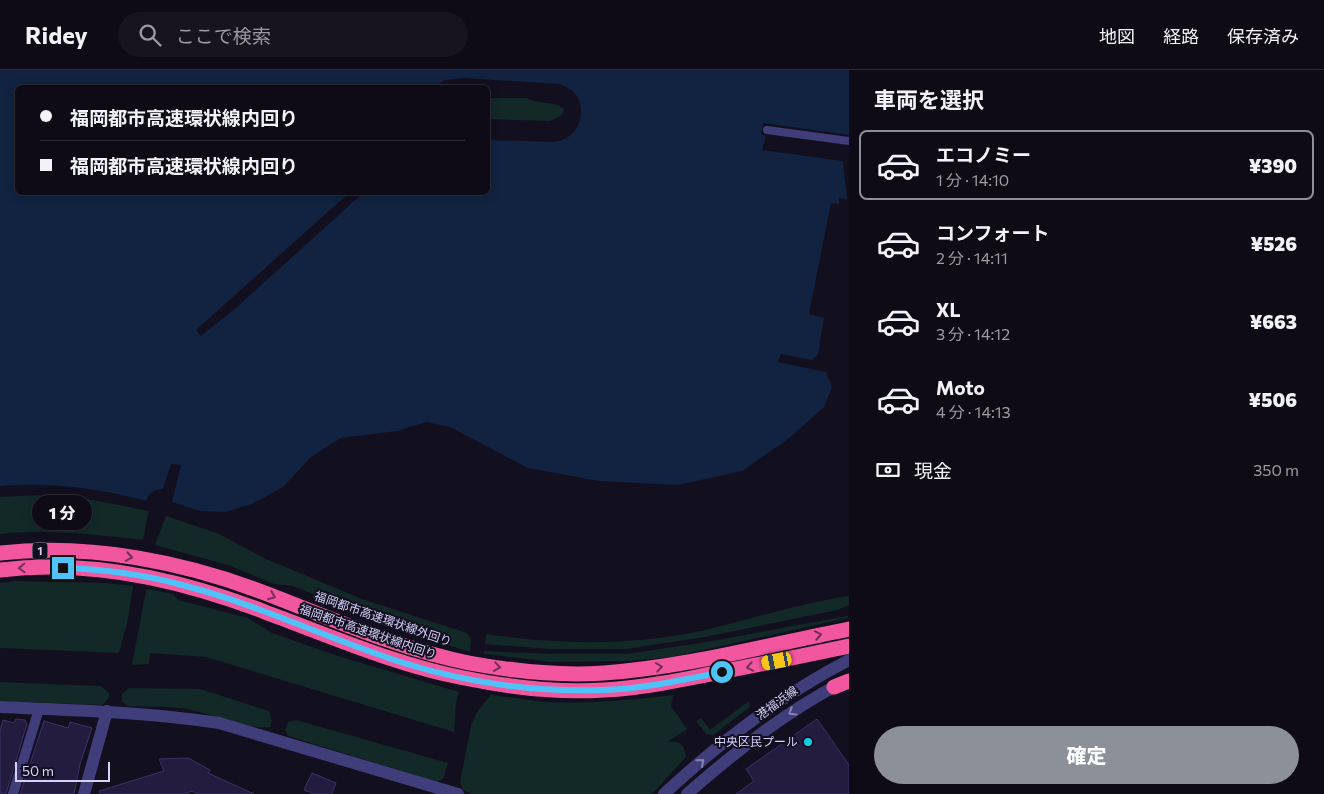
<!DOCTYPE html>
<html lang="ja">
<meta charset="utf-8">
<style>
body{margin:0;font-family:Commissioner,"Noto Sans JP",sans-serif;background:#171420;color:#f1f3f6;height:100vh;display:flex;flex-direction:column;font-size:19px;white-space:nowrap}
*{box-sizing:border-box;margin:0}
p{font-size:16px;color:#9b9ba1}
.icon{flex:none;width:28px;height:28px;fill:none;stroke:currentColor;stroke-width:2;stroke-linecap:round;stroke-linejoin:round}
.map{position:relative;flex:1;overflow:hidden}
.panel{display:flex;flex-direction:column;background:#0e0b17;width:475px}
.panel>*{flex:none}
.top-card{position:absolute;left:15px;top:15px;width:475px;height:110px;border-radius:8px;box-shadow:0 2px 12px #0003,0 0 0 1px #2e2b36;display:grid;align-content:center;height:110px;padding:0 25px;background:#0e0b17}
.scale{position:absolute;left:15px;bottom:12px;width:95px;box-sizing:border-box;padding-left:5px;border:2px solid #d6d1fb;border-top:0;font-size:14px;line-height:18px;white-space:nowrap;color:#d6d1fb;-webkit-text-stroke:4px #120f1f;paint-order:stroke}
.end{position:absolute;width:22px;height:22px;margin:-11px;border:6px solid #4fc3f7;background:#111;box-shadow:0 0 0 2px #111}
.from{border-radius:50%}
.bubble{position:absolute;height:35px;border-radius:18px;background:#0e0b17;box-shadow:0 2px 12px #0003,0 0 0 1px #2e2b36;font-size:16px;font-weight:800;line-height:35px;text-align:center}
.car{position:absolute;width:15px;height:30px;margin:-15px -8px;border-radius:6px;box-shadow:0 0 4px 1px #0007;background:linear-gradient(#f5c518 24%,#345 0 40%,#f5c518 0 76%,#345 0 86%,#f5c518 0)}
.top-card b{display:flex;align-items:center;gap:18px;height:48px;font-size:19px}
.top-card b+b{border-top:1px solid #2e2b36}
.top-card i{width:12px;height:12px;background:#f1f3f6}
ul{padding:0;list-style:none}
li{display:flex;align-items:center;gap:15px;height:70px;margin:0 10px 8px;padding:0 15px;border:2px solid transparent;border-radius:8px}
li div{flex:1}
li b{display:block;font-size:19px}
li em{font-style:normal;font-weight:800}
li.active{border-color:#8c9099}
li>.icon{width:45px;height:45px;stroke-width:1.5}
h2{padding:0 25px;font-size:22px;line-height:60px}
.pay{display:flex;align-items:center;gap:12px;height:55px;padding:0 25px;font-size:19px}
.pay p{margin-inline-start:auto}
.cta{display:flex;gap:10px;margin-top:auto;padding:10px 25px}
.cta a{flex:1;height:58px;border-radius:30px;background:#8c9099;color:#fff;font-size:20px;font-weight:800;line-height:58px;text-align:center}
header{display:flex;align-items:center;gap:30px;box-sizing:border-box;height:70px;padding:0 25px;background:#0e0b17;border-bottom:1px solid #2e2b36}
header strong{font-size:24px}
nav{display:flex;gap:28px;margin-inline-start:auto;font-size:18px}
.search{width:350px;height:45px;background:#171420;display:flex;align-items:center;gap:12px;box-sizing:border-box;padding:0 18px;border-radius:28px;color:#9b9ba1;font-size:19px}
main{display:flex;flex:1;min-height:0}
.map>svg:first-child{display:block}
.green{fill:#122928}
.water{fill:#112341;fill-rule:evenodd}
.building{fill:#241c3f;stroke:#3c3069}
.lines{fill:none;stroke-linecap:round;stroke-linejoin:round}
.pedestrian{stroke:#403d7b;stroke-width:8}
.minor{stroke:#403d7b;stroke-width:10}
.tertiary{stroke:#403d7b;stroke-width:12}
.motorway{stroke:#f1569e;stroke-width:15}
.oneway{stroke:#762f58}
.oneway2{stroke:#8480b5}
.route{stroke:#4fc3f7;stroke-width:6}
.poi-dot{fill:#13cde5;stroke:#120f1f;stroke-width:2}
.labels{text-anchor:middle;stroke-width:4;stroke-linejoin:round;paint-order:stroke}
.shield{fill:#120f1f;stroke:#9b97b9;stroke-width:1}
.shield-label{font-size:11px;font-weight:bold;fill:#d6d1fb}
.street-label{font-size:12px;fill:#d6d1fb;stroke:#120f1f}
.poi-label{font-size:12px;fill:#d6d1fb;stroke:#120f1f;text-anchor:end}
</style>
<header>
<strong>Ridey</strong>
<div class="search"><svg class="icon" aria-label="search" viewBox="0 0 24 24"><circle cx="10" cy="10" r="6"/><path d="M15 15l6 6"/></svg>ここで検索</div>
<nav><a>地図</a><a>経路</a><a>保存済み</a></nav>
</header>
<main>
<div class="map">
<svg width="849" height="724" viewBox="0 0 849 724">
<rect width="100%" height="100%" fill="#120f1f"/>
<g class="green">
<path d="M488 28H527C538 35 553 30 564 39L562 45 550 51 488 49Z"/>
<path d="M39 425 88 429 149 441 143 470C95 465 48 459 0 464V427Z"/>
<polygon points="166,446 219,464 266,489 362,529 467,563 471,569 470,582 373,552 348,538 293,516 274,514 228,495 155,475"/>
<polygon points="14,511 106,513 133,516 128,549 119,583 0,578 0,513"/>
<polygon points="147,519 173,524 178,530 248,548 272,563 338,586 459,622 456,633 454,662 206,587 150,583 149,594 132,595 144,530"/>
<path d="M849 526V535L837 540 705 567 626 579H550L485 574 486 564C559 575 633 576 705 560 753 549 800 533 849 526Z"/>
<polygon points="848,546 848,548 672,587 629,591 551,592 484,584 484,581 551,584 627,584 706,572"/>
<polygon points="0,612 101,616 109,623 109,628 102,635 0,631"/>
<path d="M129 618 200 619 269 641 272 651 270 657C249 661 206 641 181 638 163 636 144 637 127 636L122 631V624Z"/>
<path d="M491 625C509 627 527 630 545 632 587 634 631 630 673 625L671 636 687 659 667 672C678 670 685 674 686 687L652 724H472L463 720 460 712 471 655 477 642Z"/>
<polygon points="749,631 750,637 713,665 706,664 696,651 701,648 710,660"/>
<polygon points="296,650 448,693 443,709 437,712 288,666 285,660 288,652"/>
</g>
<path class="water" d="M0 0H849V65L763 53 761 64 766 66 762 80 843 91 847 129 839 128V134L831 133 809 244 824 248 818 284 812 290 781 284 778 292 826 302 832 317 824 337 788 369 742 401 678 415 599 411 528 398 450 357 426 352 397 361 341 368 311 387 283 417 252 434 225 442 200 441 172 432 181 395 171 394 163 419C154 419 149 423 146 431 98 418 49 412 0 416ZM463 8 560 14C566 17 573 20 577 26 580 31 581 36 581 42 580 59 571 69 554 72L488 70V122L363 123 237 237 201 266 196 260 349 123 18 122V18H432L445 10Z"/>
<g class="building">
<polygon points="16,649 25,650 27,654 6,724 0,724 0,661 3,650 14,653"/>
<polygon points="817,649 849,695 849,724 736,724 754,711 746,699"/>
<polygon points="44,651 68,658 70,652 92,658 80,694 74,724 20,724"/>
<polygon points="188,688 210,700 208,703 254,724 198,724 192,721 184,724 100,724 99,721 164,701 159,689"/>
<polygon points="312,703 336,713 332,724 315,724 304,720"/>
</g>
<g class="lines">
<polyline class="pedestrian" points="767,60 849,71"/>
<polyline class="minor" points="13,724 39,639"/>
<g class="tertiary">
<path d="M0 637C73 640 146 642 219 653L458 724"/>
<polyline points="84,724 107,641"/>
<path d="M664 724C720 672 781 625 849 590"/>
<path d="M687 724C735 682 784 643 841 613"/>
</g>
<g class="motorway">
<path d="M0 483C90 473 186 492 270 525 332 549 403 580 469 593 512 601 559 606 604 603 686 597 768 575 849 559"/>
<path d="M0 500C89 489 182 510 265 542 330 566 396 595 464 608 508 617 559 623 604 620 643 618 682 610 720 602 763 594 806 585 849 576"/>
<polyline points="834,617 849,611"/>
</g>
</g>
<defs><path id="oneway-chevron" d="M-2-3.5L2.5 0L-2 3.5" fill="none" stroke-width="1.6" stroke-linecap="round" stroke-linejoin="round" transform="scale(1.25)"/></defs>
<g class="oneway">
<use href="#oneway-chevron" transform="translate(129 487) rotate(10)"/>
<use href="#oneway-chevron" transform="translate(22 498) rotate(178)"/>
<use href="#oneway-chevron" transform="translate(272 526) rotate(22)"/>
<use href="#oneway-chevron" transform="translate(818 565) rotate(-11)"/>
<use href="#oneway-chevron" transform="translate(497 597) rotate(8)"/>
<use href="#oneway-chevron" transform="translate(659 597) rotate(-9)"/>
<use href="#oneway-chevron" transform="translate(750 597) rotate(169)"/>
</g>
<g class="oneway2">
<use href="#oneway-chevron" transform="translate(792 642) rotate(148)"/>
<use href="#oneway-chevron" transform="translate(701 692) rotate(-41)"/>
</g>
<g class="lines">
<path class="route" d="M63 498C104 499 146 505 186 516 262 536 333 571 407 594 469 613 537 622 602 620 642 619 682 610 722 602"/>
</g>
<circle class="poi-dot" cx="808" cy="672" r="5"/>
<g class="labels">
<rect class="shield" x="32.5" y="472.5" width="15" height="17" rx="4"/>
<g class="shield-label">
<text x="40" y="485">1</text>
</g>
<g class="street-label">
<text transform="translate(383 549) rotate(19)" y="4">福岡都市高速環状線外回り</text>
<text transform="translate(368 562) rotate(19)" y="4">福岡都市高速環状線内回り</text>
<text transform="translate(777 633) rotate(-36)" y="4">港福浜線</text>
</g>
<g class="poi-label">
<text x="798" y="676">中央区民プール</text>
</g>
</g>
</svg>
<div class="scale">50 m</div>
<i class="end from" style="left:722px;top:602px"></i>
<i class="end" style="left:63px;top:498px"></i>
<div class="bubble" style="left:32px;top:425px;width:60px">1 分</div>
<i class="car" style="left:777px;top:591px;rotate:259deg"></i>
<div class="top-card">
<b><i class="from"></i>福岡都市高速環状線内回り</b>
<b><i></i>福岡都市高速環状線内回り</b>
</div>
</div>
<section class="panel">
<h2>車両を選択</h2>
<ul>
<li class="active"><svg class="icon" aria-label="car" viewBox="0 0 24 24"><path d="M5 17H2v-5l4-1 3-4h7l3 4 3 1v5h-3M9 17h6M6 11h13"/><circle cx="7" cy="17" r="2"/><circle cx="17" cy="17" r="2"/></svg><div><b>エコノミー</b><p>1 分 · 14:10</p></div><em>¥390</em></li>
<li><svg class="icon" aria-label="car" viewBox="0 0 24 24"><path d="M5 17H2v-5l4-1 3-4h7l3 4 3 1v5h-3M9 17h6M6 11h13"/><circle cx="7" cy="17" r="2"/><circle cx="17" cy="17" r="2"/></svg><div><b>コンフォート</b><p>2 分 · 14:11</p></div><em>¥526</em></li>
<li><svg class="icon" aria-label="car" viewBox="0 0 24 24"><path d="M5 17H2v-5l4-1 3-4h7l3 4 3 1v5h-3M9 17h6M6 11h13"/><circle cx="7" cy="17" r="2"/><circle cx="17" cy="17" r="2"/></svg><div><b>XL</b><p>3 分 · 14:12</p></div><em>¥663</em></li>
<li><svg class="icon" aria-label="car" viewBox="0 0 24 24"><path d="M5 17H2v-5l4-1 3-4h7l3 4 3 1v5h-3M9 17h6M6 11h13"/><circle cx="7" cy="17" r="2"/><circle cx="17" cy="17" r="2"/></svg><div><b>Moto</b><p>4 分 · 14:13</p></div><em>¥506</em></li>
</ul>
<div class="pay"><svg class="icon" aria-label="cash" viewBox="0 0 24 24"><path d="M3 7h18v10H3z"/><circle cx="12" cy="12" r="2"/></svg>現金<p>350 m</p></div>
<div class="cta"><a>確定</a></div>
</section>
</main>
